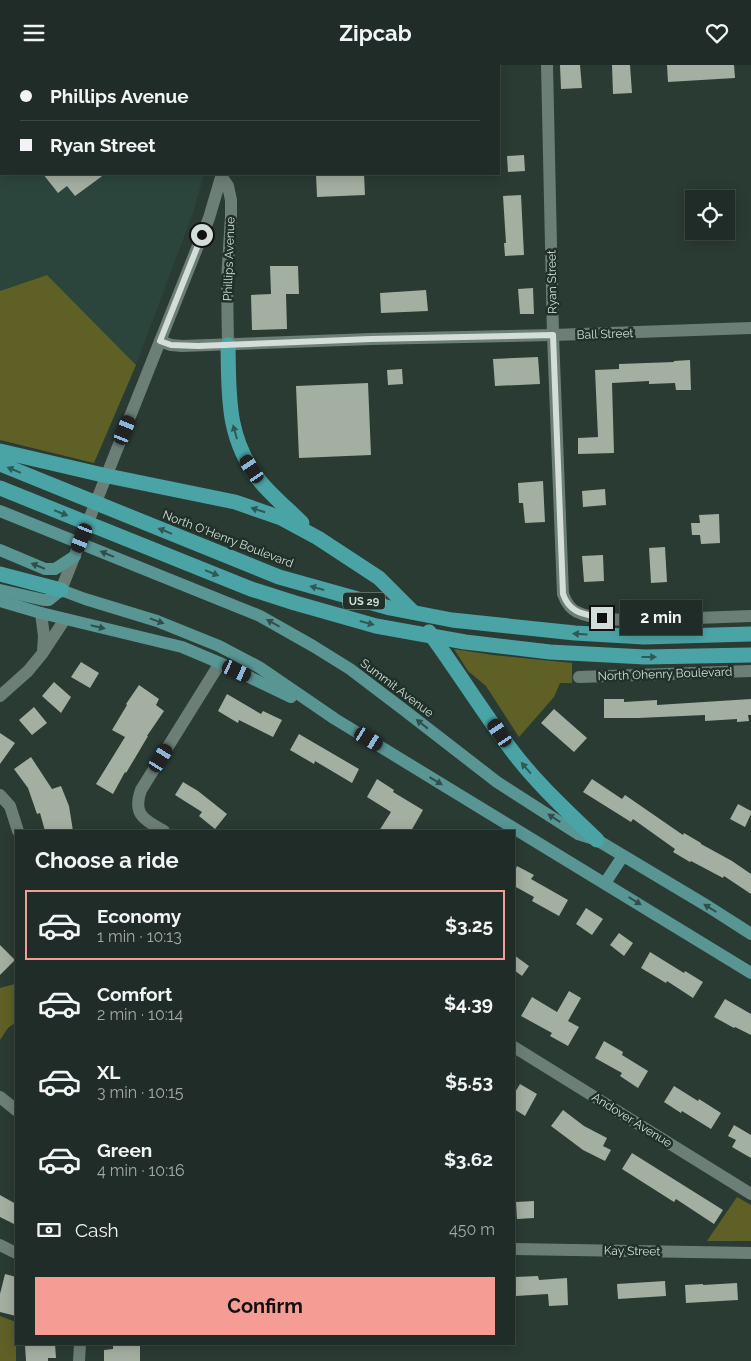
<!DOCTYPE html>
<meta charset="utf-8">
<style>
body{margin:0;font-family:Raleway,sans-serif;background:#28342f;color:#f1f3f6;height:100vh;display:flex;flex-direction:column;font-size:19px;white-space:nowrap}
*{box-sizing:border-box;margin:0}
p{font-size:16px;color:#a2a7a7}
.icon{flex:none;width:28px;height:28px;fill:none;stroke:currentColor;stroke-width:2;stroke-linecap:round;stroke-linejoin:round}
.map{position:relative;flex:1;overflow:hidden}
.panel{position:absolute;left:15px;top:765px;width:500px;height:515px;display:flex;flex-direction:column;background:#202c27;border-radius:0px;box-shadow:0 2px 12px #0003,0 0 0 1px #3d4844}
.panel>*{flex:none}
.banner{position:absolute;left:0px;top:0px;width:500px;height:110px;box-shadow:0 2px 12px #0003,0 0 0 1px #3d4844;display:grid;align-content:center;height:110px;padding:0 20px;background:#202c27}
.tools{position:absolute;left:685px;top:125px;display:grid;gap:10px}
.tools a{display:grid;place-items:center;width:50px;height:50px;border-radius:0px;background:#202c27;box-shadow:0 2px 12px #0003,0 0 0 1px #3d4844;font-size:25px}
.end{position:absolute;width:22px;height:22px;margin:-11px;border:6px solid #d3ddd9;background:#111;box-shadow:0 0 0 2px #111}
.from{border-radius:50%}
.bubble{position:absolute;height:35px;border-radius:0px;background:#202c27;box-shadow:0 2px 12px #0003,0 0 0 1px #3d4844;font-size:16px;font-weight:700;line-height:35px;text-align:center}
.car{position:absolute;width:15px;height:30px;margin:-15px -8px;border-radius:6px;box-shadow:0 0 4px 1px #0007;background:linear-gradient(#222 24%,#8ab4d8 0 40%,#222 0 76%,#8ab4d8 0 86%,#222 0)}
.banner b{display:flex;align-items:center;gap:18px;height:48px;font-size:19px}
.banner b+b{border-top:1px solid #3d4844}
.banner i{width:12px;height:12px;background:#f1f3f6}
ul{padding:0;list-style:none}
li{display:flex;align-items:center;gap:15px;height:70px;margin:0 10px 8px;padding:0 10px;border:2px solid transparent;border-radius:0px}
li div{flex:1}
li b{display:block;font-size:19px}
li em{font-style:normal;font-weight:700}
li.active{border-color:#f59c94}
li>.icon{width:45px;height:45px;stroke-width:1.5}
h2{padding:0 20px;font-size:22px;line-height:60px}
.pay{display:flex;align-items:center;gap:12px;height:55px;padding:0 20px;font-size:19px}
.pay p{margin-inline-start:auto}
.action{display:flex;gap:10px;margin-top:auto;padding:10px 20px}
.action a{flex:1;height:58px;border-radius:0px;background:#f59c94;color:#111;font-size:20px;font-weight:700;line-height:58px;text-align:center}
header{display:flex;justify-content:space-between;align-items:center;height:65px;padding:0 20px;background:#202c27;font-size:22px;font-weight:700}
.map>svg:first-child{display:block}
.built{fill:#2c453c}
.green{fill:#5e6025}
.building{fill:#a3afa0}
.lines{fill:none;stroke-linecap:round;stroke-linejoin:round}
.minor{stroke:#6c7f77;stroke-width:12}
.major{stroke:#589593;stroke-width:12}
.highway{stroke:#4aa4a6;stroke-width:15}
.oneway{fill:#2f5955}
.oneway2{fill:#314f4a}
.route{stroke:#d3ddd9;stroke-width:6}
.labels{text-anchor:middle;stroke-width:5;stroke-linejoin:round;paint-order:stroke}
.shield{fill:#20312a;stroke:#9da9a4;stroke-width:1}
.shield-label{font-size:11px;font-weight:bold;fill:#d3ddd9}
.street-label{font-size:12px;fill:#d3ddd9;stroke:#20312a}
</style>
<header><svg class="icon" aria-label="menu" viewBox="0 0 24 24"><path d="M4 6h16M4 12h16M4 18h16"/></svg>Zipcab<svg class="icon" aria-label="heart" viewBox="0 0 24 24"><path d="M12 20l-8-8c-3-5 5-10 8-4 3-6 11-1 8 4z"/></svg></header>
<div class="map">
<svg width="751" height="1296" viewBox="0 0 751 1296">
<rect width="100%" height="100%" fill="#2a3b34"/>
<g class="built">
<polygon points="6,0 162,0 163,1 4,1"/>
<polygon points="1,4 1,109 204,109 193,148 136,300 47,210 0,226 0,5"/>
</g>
<g class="green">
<polygon points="47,210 136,300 94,398 0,375 0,226"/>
<polygon points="454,584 493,590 572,598 572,618 560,618 554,632 519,672 486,621 468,606"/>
<polygon points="16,917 16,957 8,963 0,975 0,923 15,919"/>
<polygon points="737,1132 751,1140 751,1176 707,1176"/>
<polygon points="0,1251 16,1257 16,1296 0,1296"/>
</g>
<g class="building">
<polygon points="560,0 580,0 582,23 561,24"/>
<polygon points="612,0 630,0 632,28 613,29"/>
<polygon points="667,0 734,0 735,13 668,17"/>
<polygon points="524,90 525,106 508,107 507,91"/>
<polygon points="43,109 105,109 75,131 67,121 58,128"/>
<polygon points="316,109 364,109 365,130 317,132"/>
<polygon points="521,130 524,190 505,191 504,178 506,178 503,131"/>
<polygon points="270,201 298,201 299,229 286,229 287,264 252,265 251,230 271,229"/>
<polygon points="533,223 534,249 520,249 518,224"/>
<polygon points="426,225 428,246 381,248 380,228"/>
<polygon points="538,292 540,319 495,321 493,294"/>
<polygon points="690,295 691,325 676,325 675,318 649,319 649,316 612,318 614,388 578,389 578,373 598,372 595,305 619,304 619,299 674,297 674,296"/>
<polygon points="402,304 403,319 388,320 387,305"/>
<polygon points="368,318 371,390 299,393 296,321"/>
<polygon points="543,416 545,457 525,458 523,438 519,438 518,418"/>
<polygon points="605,424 606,440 583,442 582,426"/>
<polygon points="719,449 720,478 701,479 700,470 692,470 691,458 700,458 699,450"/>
<polygon points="665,482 667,517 651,518 649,483"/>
<polygon points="603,490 604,516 584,517 582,491"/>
<polygon points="81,597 99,608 90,623 71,612"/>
<polygon points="54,617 71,632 61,648 42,631"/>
<polygon points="139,620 159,634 156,640 164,646 147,671 148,671 138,688 126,708 125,707 113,729 96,719 125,672 112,665 127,640 126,639"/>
<polygon points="227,629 261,649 263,646 282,655 273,672 239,655 238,658 218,646"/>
<polygon points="604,634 624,634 624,637 657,635 657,640 751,634 751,650 748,650 749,656 737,657 737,654 705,656 705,650 638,653 604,653"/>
<polygon points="34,642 47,658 32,670 19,655"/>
<polygon points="554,644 587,673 574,687 541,658"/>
<polygon points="0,668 15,678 0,699"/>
<polygon points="299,669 359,704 352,718 315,696 314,699 290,685"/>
<polygon points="31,692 52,724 61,721 69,741 73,766 45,766 40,748 37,749 28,723 14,704"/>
<polygon points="377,714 394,725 393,727 423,745 411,766 379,766 391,747 367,732"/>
<polygon points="592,714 622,734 625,730 683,770 684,768 701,778 701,779 732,796 751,809 751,829 724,811 723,813 691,796 690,797 673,787 675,784 633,754 631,757 583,727"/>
<polygon points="183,717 198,726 227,749 215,764 199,751 202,747 175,730"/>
<polygon points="738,739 751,746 751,749 745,762 730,754"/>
<polygon points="517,801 534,810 531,814 568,835 559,851 532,836 534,832 514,821 514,808"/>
<polygon points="586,843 603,854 592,870 576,859"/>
<polygon points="619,868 633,878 624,891 610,880"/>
<polygon points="0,880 15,895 0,910"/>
<polygon points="650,887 684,908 685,906 703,917 693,933 667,916 666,918 641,903"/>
<polygon points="514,890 529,901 522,911 514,905"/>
<polygon points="569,926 581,933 568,956 579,962 568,981 550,971 552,968 521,951 532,932 557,947"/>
<polygon points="725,934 751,949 751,970 735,962 734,963 714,952"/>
<polygon points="604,976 623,987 622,990 648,1006 638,1023 620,1011 622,1008 595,993"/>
<polygon points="520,1019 537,1029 525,1051 514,1044 514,1029"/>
<polygon points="674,1021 698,1036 699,1034 721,1048 711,1064 682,1046 681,1048 664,1037"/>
<polygon points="563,1045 584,1061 607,1073 603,1081 611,1085 605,1096 583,1085 551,1061"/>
<polygon points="734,1060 751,1070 751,1093 732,1082 736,1075 728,1071"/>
<polygon points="632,1088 723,1145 714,1159 676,1134 674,1137 622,1104"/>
<polygon points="0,1130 16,1139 16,1160 0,1152"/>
<polygon points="534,1136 534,1153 517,1154 516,1137"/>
<polygon points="5,1209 16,1212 16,1251 0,1247 0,1229"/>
<polygon points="538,1211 539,1215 567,1213 568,1240 549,1241 548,1229 516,1231 515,1212"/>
<polygon points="665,1216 666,1231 618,1234 617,1219"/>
<polygon points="737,1218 738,1235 686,1238 685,1220 703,1219 703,1220"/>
<polygon points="55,1279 56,1293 48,1293 48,1296 26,1296 25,1280"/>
<polygon points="113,1279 140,1279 140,1296 104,1296 104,1285 113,1284"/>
</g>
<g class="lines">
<g class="minor">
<polyline points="184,0 185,1"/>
<path d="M547 0 553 270 563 529C566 537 570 544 577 547 599 558 645 554 669 554 697 553 724 552 751 551"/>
<polyline points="230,1 230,0"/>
<polyline points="221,111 228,121 231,135 231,151 227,216 228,280"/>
<polyline points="160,276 171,280 182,281 371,274 553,270 751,263"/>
<polyline points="61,525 209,153 222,109"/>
<polyline points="41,548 44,571 43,586"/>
<polyline points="579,612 751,606"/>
<polyline points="0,631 28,606 42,589 65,554"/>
<polyline points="0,730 10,741 18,766"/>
<path d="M164 766C145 755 132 750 141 725L220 598"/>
<polyline points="514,982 751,1129"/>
<polyline points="0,1032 16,1045"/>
<polyline points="0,1180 16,1188"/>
<polyline points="514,1184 751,1188"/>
<polyline points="79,1296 80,1279"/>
</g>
<g class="major">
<polyline points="0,446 260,551 313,581 350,604 404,645 497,717 578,769 597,775 709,842 751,869"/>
<polyline points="0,485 45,504 55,504 75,491"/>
<polyline points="0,525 44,535 49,535 61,525 85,534 157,556 219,581 259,602 335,654 751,908"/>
<polyline points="0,536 41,548 182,582 220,598 291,632"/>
<polyline points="605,818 623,791"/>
</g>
<g class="highway">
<path d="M228 280C229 330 226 372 259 415 271 430 288 444 302 458"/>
<polyline points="0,386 103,410 235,437 281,453 318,473 379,513 413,547"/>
<polyline points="0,399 279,512 390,543 452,555 575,568 644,572 751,569"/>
<polyline points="0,423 251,524 295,538 376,561 465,577 550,587 645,592 751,590"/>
<polyline points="0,509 61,525"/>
<path d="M429 567C457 605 482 646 510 683 535 717 567 746 597 775"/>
</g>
</g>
<defs><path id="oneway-solid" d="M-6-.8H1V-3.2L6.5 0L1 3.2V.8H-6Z" transform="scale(1.25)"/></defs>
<g class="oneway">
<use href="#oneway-solid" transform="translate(235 367) rotate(-106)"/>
<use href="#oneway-solid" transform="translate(14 405) rotate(-158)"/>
<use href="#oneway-solid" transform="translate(258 445) rotate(-162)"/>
<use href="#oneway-solid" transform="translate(61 448) rotate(22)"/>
<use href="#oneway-solid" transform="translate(165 466) rotate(-158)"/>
<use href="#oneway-solid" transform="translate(212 508) rotate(22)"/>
<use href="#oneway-solid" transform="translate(317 523) rotate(-165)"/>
<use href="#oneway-solid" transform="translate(367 558) rotate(15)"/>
<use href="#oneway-solid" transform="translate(580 569) rotate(-176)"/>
<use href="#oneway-solid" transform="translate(649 592)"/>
<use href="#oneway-solid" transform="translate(526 703) rotate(-131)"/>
</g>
<g class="oneway2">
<use href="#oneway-solid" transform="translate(107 489) rotate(-158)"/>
<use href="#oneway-solid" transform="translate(38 501) rotate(-158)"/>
<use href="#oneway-solid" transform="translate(157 556) rotate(20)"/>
<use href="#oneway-solid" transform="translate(273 558) rotate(-151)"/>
<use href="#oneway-solid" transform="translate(98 562) rotate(13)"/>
<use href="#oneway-solid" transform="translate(422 659) rotate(-142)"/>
<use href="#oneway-solid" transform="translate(436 716) rotate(31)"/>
<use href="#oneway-solid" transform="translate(554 753) rotate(-147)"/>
<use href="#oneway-solid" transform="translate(635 836) rotate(32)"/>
<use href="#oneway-solid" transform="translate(710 843) rotate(-148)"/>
</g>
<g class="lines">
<path class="route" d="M202 170 160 276 171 280 198 281 371 274 553 270 563 529C570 549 584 549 602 553"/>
</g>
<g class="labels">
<rect class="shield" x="343" y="527.5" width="42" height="17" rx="4"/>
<g class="shield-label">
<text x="364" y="540">US 29</text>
</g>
<g class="street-label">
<text transform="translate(229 194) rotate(-88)" y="4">Phillips Avenue</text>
<text transform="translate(552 217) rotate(-91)" y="4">Ryan Street</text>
<text transform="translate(605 269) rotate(-2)" y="4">Ball Street</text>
<text transform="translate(228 474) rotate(21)" y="4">North O'Henry Boulevard</text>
<text transform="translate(665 609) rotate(-2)" y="4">North Ohenry Boulevard</text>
<text transform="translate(397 623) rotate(37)" y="4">Summit Avenue</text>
<text transform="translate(632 1055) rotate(32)" y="4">Andover Avenue</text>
<text transform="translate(632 1186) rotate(1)" y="4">Kay Street</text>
</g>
</g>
</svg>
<div class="tools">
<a><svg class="icon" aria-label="locate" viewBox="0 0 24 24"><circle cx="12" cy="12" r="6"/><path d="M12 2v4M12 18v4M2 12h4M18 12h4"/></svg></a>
</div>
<i class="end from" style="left:202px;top:170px"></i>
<i class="end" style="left:602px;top:553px"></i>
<div class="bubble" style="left:620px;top:535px;width:82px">2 min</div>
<i class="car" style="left:125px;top:365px;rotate:22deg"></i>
<i class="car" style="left:252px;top:404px;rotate:327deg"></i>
<i class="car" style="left:82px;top:473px;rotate:202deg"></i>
<i class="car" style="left:237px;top:606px;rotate:115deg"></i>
<i class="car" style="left:500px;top:668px;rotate:326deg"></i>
<i class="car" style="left:369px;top:674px;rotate:121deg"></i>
<i class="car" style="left:161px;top:693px;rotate:32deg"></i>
<div class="banner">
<b><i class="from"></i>Phillips Avenue</b>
<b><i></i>Ryan Street</b>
</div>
<section class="panel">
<h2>Choose a ride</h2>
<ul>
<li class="active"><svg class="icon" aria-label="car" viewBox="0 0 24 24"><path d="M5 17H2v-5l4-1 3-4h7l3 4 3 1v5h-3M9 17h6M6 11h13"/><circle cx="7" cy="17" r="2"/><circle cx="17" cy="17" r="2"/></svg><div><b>Economy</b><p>1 min · 10:13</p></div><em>$3.25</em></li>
<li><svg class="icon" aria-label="car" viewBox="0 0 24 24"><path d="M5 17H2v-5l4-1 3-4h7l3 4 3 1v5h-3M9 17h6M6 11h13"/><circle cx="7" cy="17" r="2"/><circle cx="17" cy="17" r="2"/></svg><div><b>Comfort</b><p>2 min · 10:14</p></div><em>$4.39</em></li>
<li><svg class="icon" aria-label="car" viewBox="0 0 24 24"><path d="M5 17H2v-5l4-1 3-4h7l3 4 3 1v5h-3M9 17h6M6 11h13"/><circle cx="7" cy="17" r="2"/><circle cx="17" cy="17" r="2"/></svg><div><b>XL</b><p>3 min · 10:15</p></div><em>$5.53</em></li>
<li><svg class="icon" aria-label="car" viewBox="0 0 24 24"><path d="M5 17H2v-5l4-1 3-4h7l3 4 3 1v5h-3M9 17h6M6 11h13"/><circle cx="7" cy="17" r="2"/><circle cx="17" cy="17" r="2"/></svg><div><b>Green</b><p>4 min · 10:16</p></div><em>$3.62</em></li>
</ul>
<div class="pay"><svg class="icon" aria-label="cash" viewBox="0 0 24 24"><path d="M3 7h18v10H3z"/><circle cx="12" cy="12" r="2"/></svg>Cash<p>450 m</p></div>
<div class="action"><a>Confirm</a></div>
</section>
</div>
